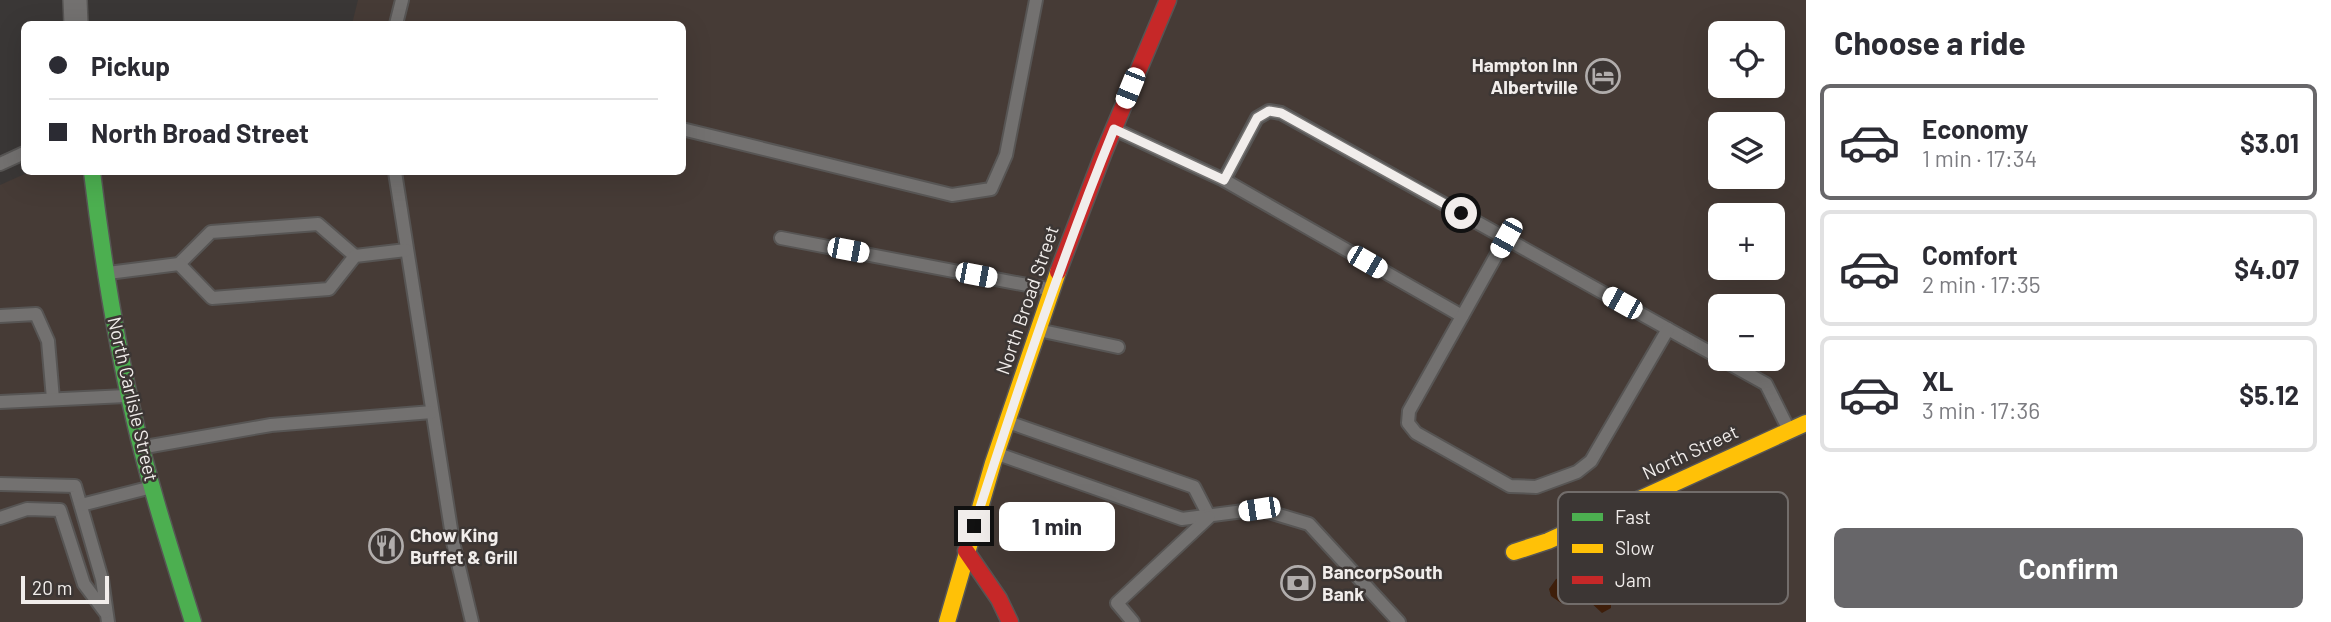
<!DOCTYPE html>
<meta charset="utf-8">
<style>
body{margin:0;font-family:Barlow,sans-serif;background:#f2f2f3;color:#2b2b33;height:100vh;display:flex;flex-direction:column;font-size:26px;white-space:nowrap}
*{box-sizing:border-box;margin:0}
p{font-size:23px;color:#7c7c81}
.icon{flex:none;width:38px;height:38px;fill:none;stroke:currentColor;stroke-width:2;stroke-linecap:round;stroke-linejoin:round}
.map{position:relative;flex:1;overflow:hidden}
.sheet{display:flex;flex-direction:column;background:#fff;width:525px}
.sheet>*{flex:none}
.guide{position:absolute;left:21px;top:21px;width:665px;height:154px;border-radius:10px;box-shadow:0 7px 28px #0002;display:grid;align-content:center;height:154px;padding:0 28px;background:#fff}
.buttons{position:absolute;left:1708px;top:21px;display:grid;gap:14px}
.buttons a{display:grid;place-items:center;width:77px;height:77px;border-radius:10px;background:#fff;box-shadow:0 7px 28px #0002;font-size:35px}
.scale{position:absolute;left:21px;bottom:18px;width:88px;box-sizing:border-box;padding-left:7px;border:4px solid #f1edeb;border-top:0;font-size:19px;line-height:24px;white-space:nowrap;color:#f1edeb;-webkit-text-stroke:5px #3c3634;paint-order:stroke}
.end{position:absolute;width:32px;height:32px;margin:-16px;border:9px solid #f1edeb;background:#111;box-shadow:0 0 0 4px #111}
.from{border-radius:50%}
.bubble{position:absolute;height:49px;border-radius:10px;background:#fff;box-shadow:0 7px 28px #0002;font-size:23px;font-weight:700;line-height:49px;text-align:center}
.car{position:absolute;width:21px;height:42px;margin:-21px -10px;border-radius:9px;box-shadow:0 0 5px 2px #0007;background:linear-gradient(#fff 24%,#345 0 40%,#fff 0 76%,#345 0 86%,#fff 0)}
.guide b{display:flex;align-items:center;gap:24px;height:66px;font-size:26px}
.guide b+b{border-top:2px solid #e1e1e2}
.guide i{width:18px;height:18px;background:#2b2b33}
ul{padding:0;list-style:none}
li{display:flex;align-items:center;gap:21px;height:116px;margin:0 14px 10px;padding:0 14px;border:4px solid #e1e1e2;border-radius:10px}
li div{flex:1}
li b{display:block;font-size:26px}
li em{font-style:normal;font-weight:700}
li.current{border-color:#676669}
li>.icon{width:63px;height:63px;stroke-width:1.5}
h2{padding:0 28px;font-size:32px;line-height:84px}
.cta{display:flex;gap:14px;margin-top:auto;padding:14px 28px}
.cta a{flex:1;height:80px;border-radius:10px;background:#676669;color:#fff;font-size:28px;font-weight:700;line-height:80px;text-align:center}
main{display:flex;flex:1;min-height:0}
.map>svg:first-child{display:block}
.built{fill:#463b36;fill-rule:evenodd}
.water{fill:#3e1e0a}
.lines{fill:none;stroke-linecap:round;stroke-linejoin:round}
.lane-casing{stroke:#575554;stroke-width:16}
.street-casing{stroke:#575554;stroke-width:26}
.fast-casing{stroke:#575554;stroke-width:19}
.slow-casing{stroke:#575554;stroke-width:19}
.jam-casing{stroke:#575554;stroke-width:19}
.lane{stroke:#737170;stroke-width:12}
.street{stroke:#737170;stroke-width:23}
.fast{stroke:#4caf50;stroke-width:16}
.slow{stroke:#ffc107;stroke-width:16}
.jam{stroke:#c62828;stroke-width:16}
.route{stroke:#f1edeb;stroke-width:9}
.labels{text-anchor:middle;stroke-width:5;stroke-linejoin:round;paint-order:stroke}
.poi-label{font-size:19px;font-weight:bold;fill:#f1edeb;stroke:#3c3634;text-anchor:start}
.street-label{font-size:19px;fill:#f1edeb;stroke:#3c3634}
.key{fill:#3c3634;stroke:#726d6b;stroke-width:2}
.key-label{font-size:19px;fill:#f1edeb}
</style>
<main>
<div class="map">
<svg width="1806" height="622" viewBox="0 0 1806 622">
<rect width="100%" height="100%" fill="#3a3736"/>
<path class="built" d="M358 0H1806V622H0V185L29 172H682V24H352ZM1720 33H1773V86H1720ZM1720 124H1773V177H1720ZM1720 215H1773V268H1720ZM1720 306H1773V359H1720Z"/>
<path class="water" d="M1584 572C1608 578 1597 588 1611 603V608L1602 613 1588 600 1561 603 1551 596 1549 589 1556 579Z"/>
<g class="lines">
<g class="lane-casing">
<g id="lane">
<polyline points="396,24 402,0"/>
<polyline points="682,129 952,195 991,189 1006,155 1036,0"/>
<polyline points="1114,129 1224,180 1462,316"/>
<polyline points="0,164 24,153"/>
<polyline points="395,172 453,542 472,622"/>
<polyline points="1224,180 1257,118 1269,111 1281,113 1720,358"/>
<polyline points="781,238 1048,289"/>
<polyline points="1506,238 1409,411 1408,423 1416,433 1510,486 1536,487 1577,472 1591,461 1668,329"/>
<polyline points="179,264 211,232 318,224 355,256"/>
<polyline points="108,273 179,264 212,298 329,289 355,256 406,250"/>
<polyline points="0,316 36,314 48,341 53,399"/>
<polyline points="1038,330 1118,347"/>
<polyline points="1721,359 1766,384 1789,430"/>
<polyline points="0,402 126,396"/>
<polyline points="1008,422 1194,487 1209,516"/>
<polyline points="145,447 271,425 432,412"/>
<polyline points="998,454 1182,519 1259,509 1309,524 1399,622"/>
<polyline points="0,484 75,486 102,579 108,622"/>
<polyline points="81,505 152,487"/>
<polyline points="0,518 27,509 60,510 84,584 105,612"/>
<polyline points="1133,622 1117,603 1209,517"/>
</g>
</g>
<g class="street-casing">
<polyline id="street" points="75,0 76,24"/>
</g>
<g class="fast-casing">
<path id="fast" d="M92 172C102 254 115 337 134 418 150 487 172 554 193 622"/>
</g>
<g class="slow-casing">
<g id="slow">
<polyline points="1514,552 1548,541 1806,423"/>
<polyline points="947,622 993,463 1058,272"/>
</g>
</g>
<g class="jam-casing">
<g id="jam">
<polyline points="1058,272 1104,152 1168,0"/>
<polyline points="966,551 999,599 1010,622"/>
</g>
</g>
<use href="#lane" class="lane"/>
<use href="#street" class="street"/>
<use href="#fast" class="fast"/>
<use href="#slow" class="slow"/>
<use href="#jam" class="jam"/>
</g>
<g class="lines">
<path class="route" d="M974 526C1017 392 1061 260 1114 129L1224 180 1257 118 1269 111 1281 113 1461 213"/>
</g>
<defs>
<g id="hotel-ring" transform="scale(1.75)"><circle r="9.5" fill="#3c3634" stroke="#b1adac" stroke-width="1.5"/><path d="M-6-4.5h1.5V1H6V5H4.5V3h-9V5H-6ZM-4 0a1.8 1.8 0 1 1 3.6 0ZM.5 0V-2.5h3Q6-2.5 6 0Z" fill="#b1adac"/></g>
<g id="restaurant-ring" transform="scale(1.75)"><circle r="9.5" fill="#3c3634" stroke="#b1adac" stroke-width="1.5"/><path d="M-5-6h1v4h1v-4h1v4h1v-4h1v5L-1.5 .5V6h-2V.5L-5-1ZM5-6V6H3V1.5H1.5Q1.5-4 5-6Z" fill="#b1adac"/></g>
<g id="bank-ring" transform="scale(1.75)"><circle r="9.5" fill="#3c3634" stroke="#b1adac" stroke-width="1.5"/><path d="M-6-4H6V4H-6ZM0-2.3a2.3 2.3 0 1 0 0 4.6a2.3 2.3 0 1 0 0-4.6Z" fill="#b1adac"/></g>
</defs>
<g fill-rule="evenodd">
<use href="#hotel-ring" x="1603" y="76"/>
<use href="#restaurant-ring" x="386" y="546"/>
<use href="#bank-ring" x="1298" y="583"/>
</g>
<g class="labels">
<g class="poi-label">
<text x="1578" y="72" text-anchor="end">Hampton Inn<tspan x="1578" dy="22">Albertville</tspan></text>
<text x="410" y="542">Chow King<tspan x="410" dy="22">Buffet &amp; Grill</tspan></text>
<text x="1322" y="579">BancorpSouth<tspan x="1322" dy="22">Bank</tspan></text>
</g>
<g class="street-label">
<text transform="translate(1027 300) rotate(-71)" y="7">North Broad Street</text>
<text transform="translate(133 399) rotate(77)" y="7">North Carlisle Street</text>
<text transform="translate(1690 452) rotate(-25)" y="7">North Street</text>
</g>
</g>
<rect x="1558" y="492" width="230" height="112" rx="10" class="key"/>
<rect x="1572" y="513" width="31" height="8" fill="#4caf50"/>
<rect x="1572" y="544" width="31" height="9" fill="#ffc107"/>
<rect x="1572" y="576" width="31" height="8" fill="#c62828"/>
<g class="key-label">
<text x="1615" y="524">Fast</text>
<text x="1615" y="555">Slow</text>
<text x="1615" y="587">Jam</text>
</g>
</svg>
<div class="buttons">
<a><svg class="icon" aria-label="locate" viewBox="0 0 24 24"><circle cx="12" cy="12" r="6"/><path d="M12 2v4M12 18v4M2 12h4M18 12h4"/></svg></a>
<a><svg class="icon" aria-label="layers" viewBox="0 0 24 24"><path d="M12 4l9 5-9 5-9-5zM3 14l9 5 9-5"/></svg></a>
<a>+</a>
<a>−</a>
</div>
<div class="scale">20 m</div>
<i class="end from" style="left:1461px;top:213px"></i>
<i class="end" style="left:974px;top:526px"></i>
<div class="bubble" style="left:999px;top:502px;width:116px">1 min</div>
<i class="car" style="left:1130px;top:88px;rotate:202deg"></i>
<i class="car" style="left:1506px;top:238px;rotate:209deg"></i>
<i class="car" style="left:848px;top:250px;rotate:101deg"></i>
<i class="car" style="left:1367px;top:262px;rotate:120deg"></i>
<i class="car" style="left:976px;top:275px;rotate:101deg"></i>
<i class="car" style="left:1622px;top:303px;rotate:299deg"></i>
<i class="car" style="left:1259px;top:509px;rotate:261deg"></i>
<div class="guide">
<b><i class="from"></i>Pickup</b>
<b><i></i>North Broad Street</b>
</div>
</div>
<section class="sheet">
<h2>Choose a ride</h2>
<ul>
<li class="current"><svg class="icon" aria-label="car" viewBox="0 0 24 24"><path d="M5 17H2v-5l4-1 3-4h7l3 4 3 1v5h-3M9 17h6M6 11h13"/><circle cx="7" cy="17" r="2"/><circle cx="17" cy="17" r="2"/></svg><div><b>Economy</b><p>1 min · 17:34</p></div><em>$3.01</em></li>
<li><svg class="icon" aria-label="car" viewBox="0 0 24 24"><path d="M5 17H2v-5l4-1 3-4h7l3 4 3 1v5h-3M9 17h6M6 11h13"/><circle cx="7" cy="17" r="2"/><circle cx="17" cy="17" r="2"/></svg><div><b>Comfort</b><p>2 min · 17:35</p></div><em>$4.07</em></li>
<li><svg class="icon" aria-label="car" viewBox="0 0 24 24"><path d="M5 17H2v-5l4-1 3-4h7l3 4 3 1v5h-3M9 17h6M6 11h13"/><circle cx="7" cy="17" r="2"/><circle cx="17" cy="17" r="2"/></svg><div><b>XL</b><p>3 min · 17:36</p></div><em>$5.12</em></li>
</ul>
<div class="cta"><a>Confirm</a></div>
</section>
</main>
